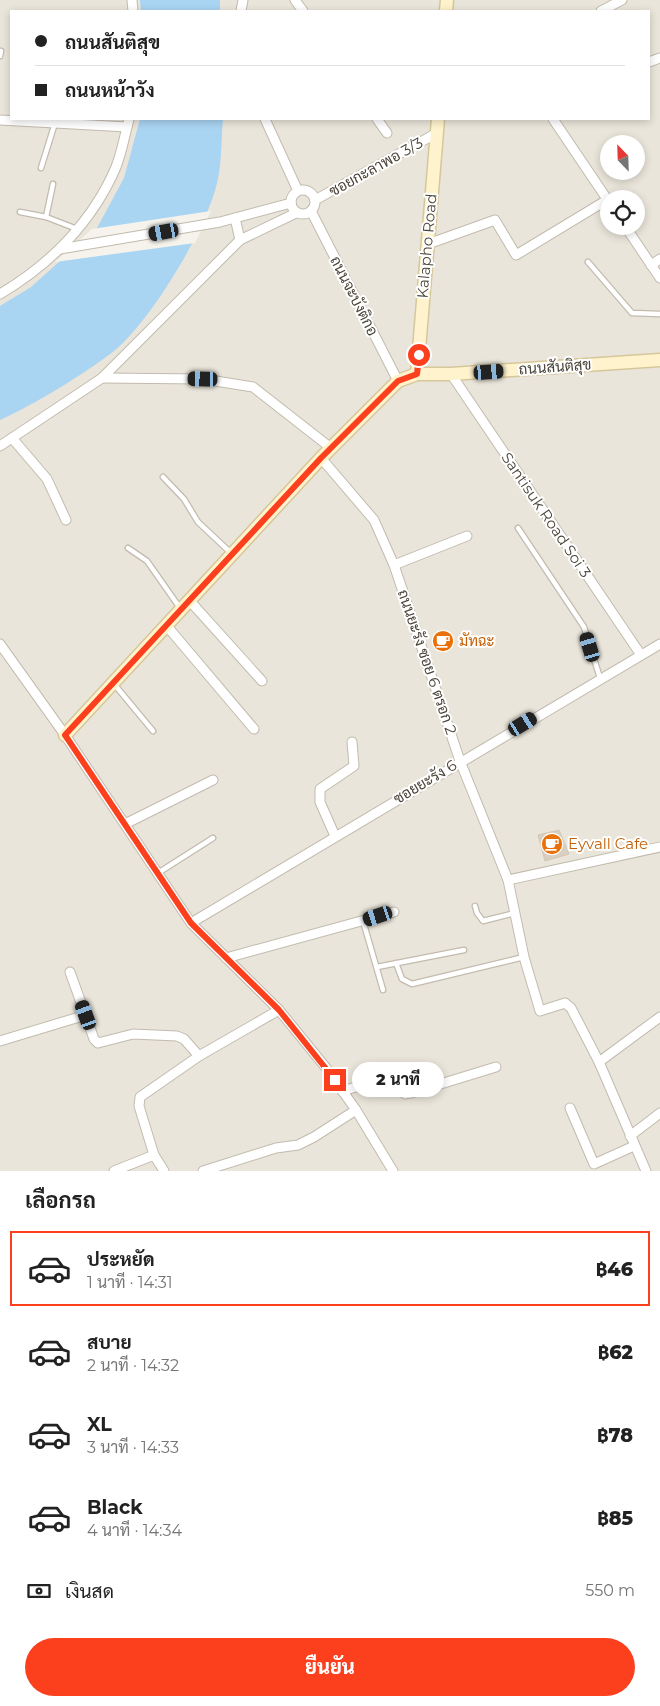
<!DOCTYPE html>
<html lang="th">
<meta charset="utf-8">
<style>
body{margin:0;font-family:Montserrat,Sarabun,sans-serif;background:#f6f6f6;color:#222;height:100vh;display:flex;flex-direction:column;font-size:19px;white-space:nowrap}
*{box-sizing:border-box;margin:0}
p{font-size:16px;color:#767676}
.icon{flex:none;width:28px;height:28px;fill:none;stroke:currentColor;stroke-width:2;stroke-linecap:round;stroke-linejoin:round}
.map{position:relative;height:1171px;overflow:hidden}
.drawer{display:flex;flex-direction:column;background:#fff;flex:1}
.drawer>*{flex:none}
.guide{position:absolute;left:10px;top:10px;width:640px;height:110px;border-radius:0px;box-shadow:0 2px 8px #0003;display:grid;align-content:center;height:110px;padding:0 25px;background:#fff}
.needle{width:32px;rotate:337deg}
.controls{position:absolute;left:600px;top:135px;display:grid;gap:10px}
.controls a{display:grid;place-items:center;width:45px;height:45px;border-radius:50%;background:#fff;box-shadow:0 2px 8px #0003;font-size:25px}
.end{position:absolute;width:22px;height:22px;margin:-11px;border:6px solid #fc3f1d;background:#fff;box-shadow:0 0 0 2px #fff}
.from{border-radius:50%}
.bubble{position:absolute;height:35px;border-radius:18px;background:#fff;box-shadow:0 2px 8px #0003;font-size:16px;font-weight:800;line-height:35px;text-align:center}
.car{position:absolute;width:15px;height:30px;margin:-15px -8px;border-radius:6px;box-shadow:0 0 4px 1px #0007;background:linear-gradient(#222 24%,#8ab4d8 0 40%,#222 0 76%,#8ab4d8 0 86%,#222 0)}
.guide b{display:flex;align-items:center;gap:18px;height:48px;font-size:19px}
.guide b+b{border-top:1px solid #e0e0e0}
.guide i{width:12px;height:12px;background:#222}
ul{padding:0;list-style:none}
li{display:flex;align-items:center;gap:15px;height:75px;margin:0 10px 8px;padding:0 15px;border:2px solid transparent;border-radius:0px}
li div{flex:1}
li b{display:block;font-size:19px}
li em{font-style:normal;font-weight:800}
li.on{border-color:#fc3f1d}
li>.icon{width:45px;height:45px;stroke-width:1.5}
h2{padding:0 25px;font-size:22px;line-height:60px}
.pay{display:flex;align-items:center;gap:12px;height:55px;padding:0 25px;font-size:19px}
.pay p{margin-inline-start:auto}
.cta{display:flex;gap:10px;margin-top:auto;padding:10px 25px}
.cta a{flex:1;height:58px;border-radius:30px;background:#fc3f1d;color:#fff;font-size:20px;font-weight:800;line-height:58px;text-align:center}
.map>svg:first-child{display:block}
.residential{fill:#eae5da;fill-rule:evenodd}
.water{fill:#a9d4f2}
.pier{fill:#f6f3ec}
.building{fill:#d8cfc1;stroke:#d3c7b4}
.lines{fill:none;stroke-linecap:round;stroke-linejoin:round}
.lane-casing{stroke:#c2bbae;stroke-width:7}
.street-casing{stroke:#c2bbae;stroke-width:11}
.secondary-casing{stroke:#d6c79b;stroke-width:15}
.lane{stroke:#fff;stroke-width:4.5}
.street{stroke:#fff;stroke-width:9}
.secondary{stroke:#fff3cd;stroke-width:12}
.route{stroke:#fc3f1d;stroke-width:6}
.labels{text-anchor:middle;stroke-width:4;stroke-linejoin:round;paint-order:stroke}
.street-label{font-size:15px;fill:#4b4439;stroke:#fff}
.food-label{font-size:15px;fill:#c56008;stroke:#fff;text-anchor:start}
</style>
<div class="map">
<svg width="660" height="1171" viewBox="0 0 660 1171">
<rect width="100%" height="100%" fill="#f6f3ec"/>
<path class="residential" d="M0 0H660V1171H0ZM11 11H649V119H11ZM609 144H636V171H609ZM609 199H636V226H609Z"/>
<g class="water">
<polygon points="140,0 220,0 220,11 141,11"/>
<path d="M140 119H223C221 140 222 163 217 183 207 228 150 322 114 351 81 376 37 403 0 420V306L31 287 97 228 124 178Z"/>
</g>
<polygon class="pier" points="211,211 195,243 55,262 92,229"/>
<polygon class="building" points="559,830 569,854 545,861 538,835"/>
<g class="lines">
<g class="lane-casing">
<g id="lane">
<polyline points="0,56 1,51"/>
<polyline points="41,168 55,123"/>
<polyline points="20,212 46,217 77,229"/>
<polyline points="46,217 53,184"/>
<polyline points="588,262 632,313 660,314"/>
<polyline points="163,477 184,499 198,522 231,553"/>
<polyline points="518,528 584,627 600,678"/>
<polyline points="128,548 147,561 180,608"/>
<polyline points="114,684 153,731"/>
<polyline points="158,873 213,838"/>
<polyline points="475,906 477,913 483,921 515,913"/>
<polyline points="363,921 383,990"/>
<polyline points="396,963 402,979 412,984 524,957"/>
<polyline points="377,967 464,950"/>
</g>
</g>
<g class="street-casing">
<g id="street">
<polyline points="132,0 133,11"/>
<polyline points="295,0 303,11"/>
<polyline points="241,11 243,0"/>
<polyline points="601,11 622,0"/>
<polyline points="649,62 660,58"/>
<polyline points="265,119 298,191"/>
<polyline points="377,119 387,133"/>
<polyline points="553,119 609,202"/>
<polyline points="0,120 127,127"/>
<circle cx="303" cy="202" r="12"/>
<polyline points="315,200 437,133"/>
<polyline points="311,211 398,381"/>
<polyline points="235,218 240,240"/>
<polyline points="625,226 660,278"/>
<polyline points="428,244 495,220 516,255 607,200"/>
<polyline points="60,249 220,222 291,203"/>
<polyline points="651,265 660,259"/>
<path d="M0 294C51 264 93 221 116 167 122 152 125 134 129 119"/>
<polyline points="451,374 641,655"/>
<polyline points="102,378 203,379 253,387 331,448"/>
<polyline points="12,438 47,479 66,520"/>
<polyline points="0,446 102,378 240,240 296,213"/>
<polyline points="321,458 374,520 394,565 460,761 508,880 524,957 540,1011 565,1003 571,1008 599,1062 646,1171"/>
<polyline points="394,565 467,536"/>
<polyline points="189,600 262,681"/>
<polyline points="166,625 254,729"/>
<polyline points="0,644 65,735 191,923 279,1010 327,1069 356,1110 393,1171"/>
<polyline points="125,824 213,780"/>
<polyline points="335,836 320,802 320,789 354,766 352,742"/>
<polyline points="508,880 660,847"/>
<polyline points="191,923 660,644"/>
<polyline points="226,958 394,912"/>
<polyline points="70,972 94,1039 98,1043 133,1034 177,1036 184,1039 199,1056"/>
<polyline points="0,1041 86,1015"/>
<polyline points="599,1062 660,1017"/>
<polyline points="342,1091 381,1080 387,1080 405,1094 411,1093 496,1067"/>
<polyline points="570,1108 594,1164 634,1146"/>
<polyline points="630,1136 660,1113"/>
<polyline points="154,1155 164,1171"/>
<polyline points="114,1171 154,1155 139,1106 140,1097 199,1056 279,1010"/>
<polyline points="203,1171 276,1148 298,1145 314,1137 356,1110"/>
</g>
</g>
<g class="secondary-casing">
<g id="secondary">
<polyline points="446,11 447,0"/>
<polyline points="417,374 438,119"/>
<polyline points="65,735 321,458 398,381 417,374 451,374 660,360"/>
</g>
</g>
<use href="#lane" class="lane"/>
<use href="#street" class="street"/>
<use href="#secondary" class="secondary"/>
</g>
<g class="lines">
<polyline class="route" points="335,1080 279,1010 191,923 65,735 321,458 398,381 417,374 419,355"/>
</g>
<defs>
<g id="cafe-disc" transform="scale(1.125)"><circle r="9.5" fill="#e8710a" stroke="#fff"/><path d="M-5.5-4.5H6V0H3Q3 3.5 0 3.5H-2.5Q-5.5 3.5-5.5 0ZM3-3.2v2h1.7v-2ZM-6 4.5H4V6H-6Z" fill="#fff"/></g>
</defs>
<g fill-rule="evenodd">
<use href="#cafe-disc" x="443" y="641"/>
<use href="#cafe-disc" x="552" y="844"/>
</g>
<g class="labels">
<g class="street-label">
<text transform="translate(376 167) rotate(-29)" y="5">ซอยกะลาพอ 3/3</text>
<text transform="translate(427 246) rotate(-85)" y="5">Kalapho Road</text>
<text transform="translate(354 296) rotate(63)" y="5">ถนนจะบังติกอ</text>
<text transform="translate(555 367) rotate(-4)" y="5">ถนนสันติสุข</text>
<text transform="translate(546 515) rotate(56)" y="5">Santisuk Road Soi 3</text>
<text transform="translate(427 662) rotate(71)" y="5">ถนนยะรัง ซอย 6 ตรอก 2</text>
<text transform="translate(425 782) rotate(-31)" y="5">ซอยยะรัง 6</text>
</g>
<g class="food-label">
<text x="459" y="646">มัทฉะ</text>
<text x="568" y="849">Eyvall Cafe</text>
</g>
</g>
</svg>
<div class="controls">
<a><svg class="needle" viewBox="-14 -14 28 28"><path d="M0-13l5 13h-10z" fill="#e53935"/><path d="M0 13l5-13h-10z" fill="#767676"/></svg></a>
<a><svg class="icon" aria-label="locate" viewBox="0 0 24 24"><circle cx="12" cy="12" r="6"/><path d="M12 2v4M12 18v4M2 12h4M18 12h4"/></svg></a>
</div>
<i class="end from" style="left:419px;top:355px"></i>
<i class="end" style="left:335px;top:1080px"></i>
<div class="bubble" style="left:352px;top:1062px;width:92px">2 นาที</div>
<i class="car" style="left:164px;top:232px;rotate:260deg"></i>
<i class="car" style="left:489px;top:372px;rotate:86deg"></i>
<i class="car" style="left:203px;top:379px;rotate:271deg"></i>
<i class="car" style="left:590px;top:647px;rotate:343deg"></i>
<i class="car" style="left:523px;top:724px;rotate:59deg"></i>
<i class="car" style="left:378px;top:916px;rotate:252deg"></i>
<i class="car" style="left:86px;top:1015px;rotate:340deg"></i>
<div class="guide">
<b><i class="from"></i>ถนนสันติสุข</b>
<b><i></i>ถนนหน้าวัง</b>
</div>
</div>
<section class="drawer">
<h2>เลือกรถ</h2>
<ul>
<li class="on"><svg class="icon" aria-label="car" viewBox="0 0 24 24"><path d="M5 17H2v-5l4-1 3-4h7l3 4 3 1v5h-3M9 17h6M6 11h13"/><circle cx="7" cy="17" r="2"/><circle cx="17" cy="17" r="2"/></svg><div><b>ประหยัด</b><p>1 นาที · 14:31</p></div><em>฿46</em></li>
<li><svg class="icon" aria-label="car" viewBox="0 0 24 24"><path d="M5 17H2v-5l4-1 3-4h7l3 4 3 1v5h-3M9 17h6M6 11h13"/><circle cx="7" cy="17" r="2"/><circle cx="17" cy="17" r="2"/></svg><div><b>สบาย</b><p>2 นาที · 14:32</p></div><em>฿62</em></li>
<li><svg class="icon" aria-label="car" viewBox="0 0 24 24"><path d="M5 17H2v-5l4-1 3-4h7l3 4 3 1v5h-3M9 17h6M6 11h13"/><circle cx="7" cy="17" r="2"/><circle cx="17" cy="17" r="2"/></svg><div><b>XL</b><p>3 นาที · 14:33</p></div><em>฿78</em></li>
<li><svg class="icon" aria-label="car" viewBox="0 0 24 24"><path d="M5 17H2v-5l4-1 3-4h7l3 4 3 1v5h-3M9 17h6M6 11h13"/><circle cx="7" cy="17" r="2"/><circle cx="17" cy="17" r="2"/></svg><div><b>Black</b><p>4 นาที · 14:34</p></div><em>฿85</em></li>
</ul>
<div class="pay"><svg class="icon" aria-label="cash" viewBox="0 0 24 24"><path d="M3 7h18v10H3z"/><circle cx="12" cy="12" r="2"/></svg>เงินสด<p>550 m</p></div>
<div class="cta"><a>ยืนยัน</a></div>
</section>
